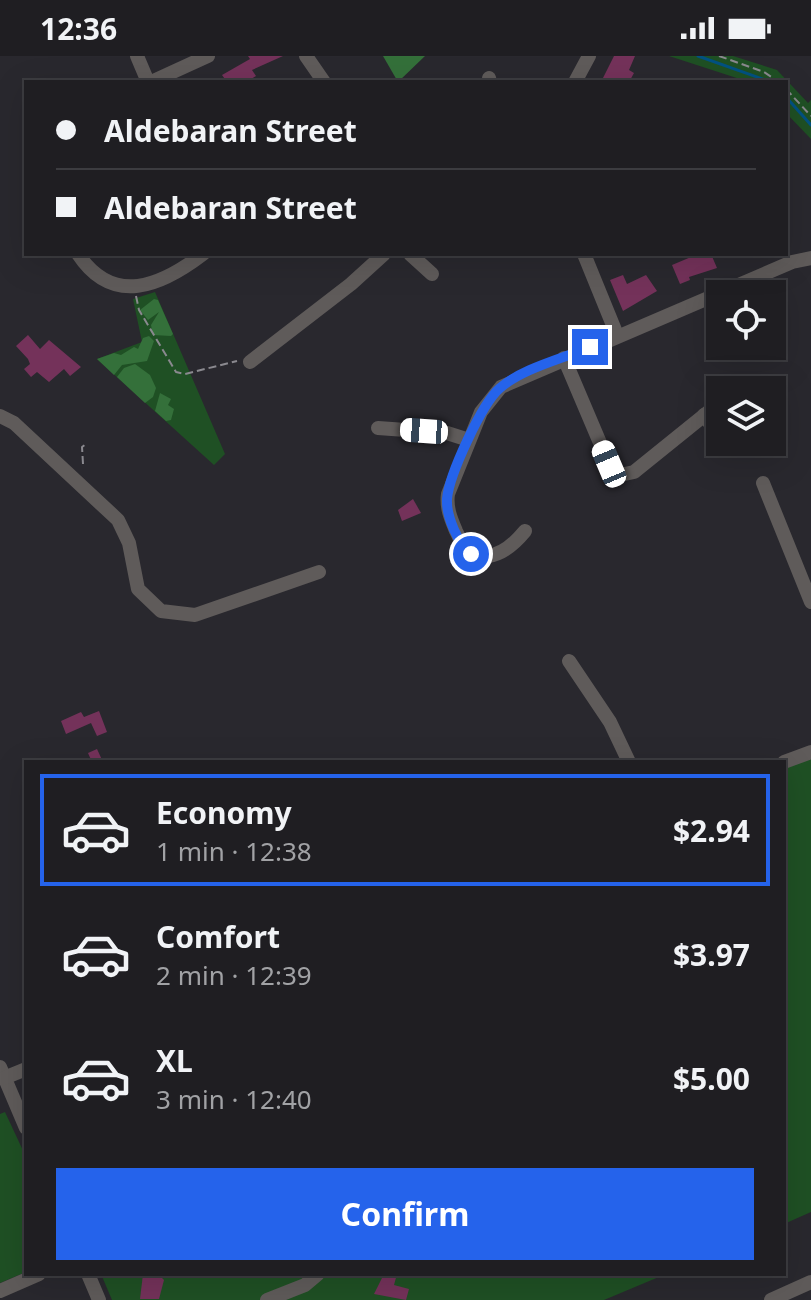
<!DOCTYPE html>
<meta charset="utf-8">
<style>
body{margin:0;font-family:"Noto Sans",sans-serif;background:#27272a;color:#f1f3f6;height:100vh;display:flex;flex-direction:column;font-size:30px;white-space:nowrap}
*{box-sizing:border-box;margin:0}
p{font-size:26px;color:#a1a2a5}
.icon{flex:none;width:44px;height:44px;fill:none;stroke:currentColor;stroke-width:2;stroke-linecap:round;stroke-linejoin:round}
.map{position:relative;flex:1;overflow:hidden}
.panel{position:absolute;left:24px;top:704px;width:762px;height:516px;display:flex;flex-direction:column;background:#1f1e22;border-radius:0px;box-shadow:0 8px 32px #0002,0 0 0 2px #3c3c40}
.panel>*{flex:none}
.hud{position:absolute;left:24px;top:24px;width:764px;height:176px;border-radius:0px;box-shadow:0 8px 32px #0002,0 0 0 2px #3c3c40;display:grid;align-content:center;height:176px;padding:0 32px;background:#1f1e22}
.tools{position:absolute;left:706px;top:224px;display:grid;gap:16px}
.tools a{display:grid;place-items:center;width:80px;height:80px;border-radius:0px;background:#1f1e22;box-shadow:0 8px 32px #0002,0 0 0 2px #3c3c40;font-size:40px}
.end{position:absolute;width:36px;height:36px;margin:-18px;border:10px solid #2563eb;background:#fff;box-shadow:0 0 0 4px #fff}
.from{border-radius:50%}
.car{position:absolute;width:24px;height:48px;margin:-24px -12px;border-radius:10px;box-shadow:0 0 6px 2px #0007;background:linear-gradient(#fff 24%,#345 0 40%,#fff 0 76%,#345 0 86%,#fff 0)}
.hud b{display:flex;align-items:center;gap:28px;height:76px;font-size:30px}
.hud b+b{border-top:2px solid #3c3c40}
.hud i{width:20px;height:20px;background:#f1f3f6}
ul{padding:14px 0 0;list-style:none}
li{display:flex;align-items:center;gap:24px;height:112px;margin:0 16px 12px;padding:0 16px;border:4px solid transparent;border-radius:0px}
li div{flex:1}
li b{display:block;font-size:30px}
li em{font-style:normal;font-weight:700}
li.on{border-color:#2563eb}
li>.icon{width:72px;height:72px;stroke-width:1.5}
.button{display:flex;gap:16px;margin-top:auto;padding:16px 32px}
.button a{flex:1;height:92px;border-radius:0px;background:#2563eb;color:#fff;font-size:32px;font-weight:700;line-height:92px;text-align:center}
.status{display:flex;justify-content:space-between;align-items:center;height:56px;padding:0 40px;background:#1f1e22;direction:ltr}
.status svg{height:22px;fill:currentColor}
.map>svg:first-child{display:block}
.green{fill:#1f5024}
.forest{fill:#34703a}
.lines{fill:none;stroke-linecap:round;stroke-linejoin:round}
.stream{stroke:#025182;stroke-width:3}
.building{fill:#74325a}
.path{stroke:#8a898f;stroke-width:2;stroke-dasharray:8 4;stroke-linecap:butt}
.minor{stroke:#5f5b5a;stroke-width:14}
.route{stroke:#2563eb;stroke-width:10}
</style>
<div class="status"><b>12:36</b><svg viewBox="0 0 49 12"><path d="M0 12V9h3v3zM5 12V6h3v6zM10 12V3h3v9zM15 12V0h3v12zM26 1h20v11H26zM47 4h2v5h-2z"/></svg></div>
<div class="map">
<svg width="811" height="1244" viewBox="0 0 811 1244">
<rect width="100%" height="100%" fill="#29282e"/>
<g class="green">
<polygon points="669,0 733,0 777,14 808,47 811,44 811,83 786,57 786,26 749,26"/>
<polygon points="155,236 225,398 214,409 97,303 142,286 133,243"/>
<polygon points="811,700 811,1156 784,1168 784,711"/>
<polygon points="5,1056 26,1101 26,1216 0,1227 0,1058"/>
<polygon points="101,1218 666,1218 604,1244 112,1244"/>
</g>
<g class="forest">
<polygon points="383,0 425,0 398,26"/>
<polygon points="154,243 158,244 173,278 171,280 153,279 151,269 159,256 148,264 140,254"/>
<polygon points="149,280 154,285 147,305 122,309 114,319 97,303 114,297 121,299 134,291 138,293 143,282"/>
<polygon points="135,308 150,319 156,332 153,341 145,347 117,321 124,312"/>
<polygon points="160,337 171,343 168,349 174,353 171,364 166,365 155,355"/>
</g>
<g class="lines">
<g class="stream">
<polyline points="698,0 771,26"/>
<polyline points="786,41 811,69"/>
</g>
</g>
<g class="building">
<polygon points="248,0 283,0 252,14 256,20 246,26 227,26 222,19 250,3"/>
<polygon points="614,0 635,0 629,14 634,17 629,26 601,26"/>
<polygon points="690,198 703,201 711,198 717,212 689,221 690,224 680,228 672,209 691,201"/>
<polygon points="623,219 627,228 646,219 657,235 623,255 610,224"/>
<polygon points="28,279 40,293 49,284 81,311 70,320 64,313 49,326 37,316 31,321 24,313 30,308 28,303 16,290"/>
<polygon points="413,443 421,457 402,465 398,454"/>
<polygon points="99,655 107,676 97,680 91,667 66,678 61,665 81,656 84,661"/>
<polygon points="97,693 103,706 92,706 88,697"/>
<polygon points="143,1218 158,1218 164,1224 159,1243 140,1243"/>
<polygon points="384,1218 397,1218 394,1229 409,1233 406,1244 374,1238"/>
</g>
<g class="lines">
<g class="path">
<polyline points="719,0 764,16 779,26"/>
<polyline points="786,33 811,60"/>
<polyline points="136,240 139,254 176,316 185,318 237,305"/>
<polyline points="83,408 82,391 86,388"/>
</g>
<g class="minor">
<polyline points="137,0 148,26"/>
<polyline points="306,0 324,26"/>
<polyline points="489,22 490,26"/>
<polyline points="151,26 208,0"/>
<polyline points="575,26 589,0"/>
<path d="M78 198C113 251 161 230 203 198"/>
<polyline points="410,198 432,218"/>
<polyline points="584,198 617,279"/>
<polyline points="564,302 609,408 620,419 634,416 717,349"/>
<polyline points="250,306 351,228 384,198"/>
<polyline points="704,359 716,376"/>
<polyline points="0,360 14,367 118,464 129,487 138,533 161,555 195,559 319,516"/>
<polyline points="378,372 447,377 469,384"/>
<polyline points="763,427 811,546"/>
<path d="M525 475C502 503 473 513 456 475 451 463 446 452 448 438L481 356 501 331 792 206 811 202"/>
<polyline points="569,605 610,666 629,706"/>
<polyline points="784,706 811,696"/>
<polyline points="0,1011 26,1072"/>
<polyline points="4,1022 26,1013"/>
<polyline points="88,1218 99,1244"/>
<polyline points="0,1235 39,1218"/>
<polyline points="267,1244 305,1229 318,1218"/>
<polyline points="771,1244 811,1226"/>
</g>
</g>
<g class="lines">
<path class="route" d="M471 498C458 488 446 460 447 443 449 419 482 347 500 332 523 312 562 303 590 291"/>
</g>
</svg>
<div class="tools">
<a><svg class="icon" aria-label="locate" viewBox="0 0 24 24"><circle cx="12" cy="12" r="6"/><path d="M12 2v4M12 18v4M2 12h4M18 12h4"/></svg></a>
<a><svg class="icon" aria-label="layers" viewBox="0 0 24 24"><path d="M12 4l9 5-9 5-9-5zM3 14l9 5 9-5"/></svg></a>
</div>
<i class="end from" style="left:471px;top:498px"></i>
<i class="end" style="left:590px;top:291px"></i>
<i class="car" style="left:424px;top:375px;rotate:274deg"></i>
<i class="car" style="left:609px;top:408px;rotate:337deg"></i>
<div class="hud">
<b><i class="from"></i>Aldebaran Street</b>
<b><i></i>Aldebaran Street</b>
</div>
<section class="panel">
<ul>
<li class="on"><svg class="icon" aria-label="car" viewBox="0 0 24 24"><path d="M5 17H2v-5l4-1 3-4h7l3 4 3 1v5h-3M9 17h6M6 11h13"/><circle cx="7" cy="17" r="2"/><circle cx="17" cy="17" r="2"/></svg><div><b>Economy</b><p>1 min · 12:38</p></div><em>$2.94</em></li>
<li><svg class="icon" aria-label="car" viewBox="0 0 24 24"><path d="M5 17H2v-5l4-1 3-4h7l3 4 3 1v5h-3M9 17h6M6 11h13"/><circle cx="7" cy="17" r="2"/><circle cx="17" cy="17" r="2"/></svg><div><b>Comfort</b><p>2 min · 12:39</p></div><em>$3.97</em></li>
<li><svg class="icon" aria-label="car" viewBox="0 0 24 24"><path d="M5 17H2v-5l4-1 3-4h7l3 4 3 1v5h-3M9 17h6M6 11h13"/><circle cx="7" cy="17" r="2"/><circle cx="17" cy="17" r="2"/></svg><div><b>XL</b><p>3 min · 12:40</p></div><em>$5.00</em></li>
</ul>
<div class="button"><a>Confirm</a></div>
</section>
</div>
